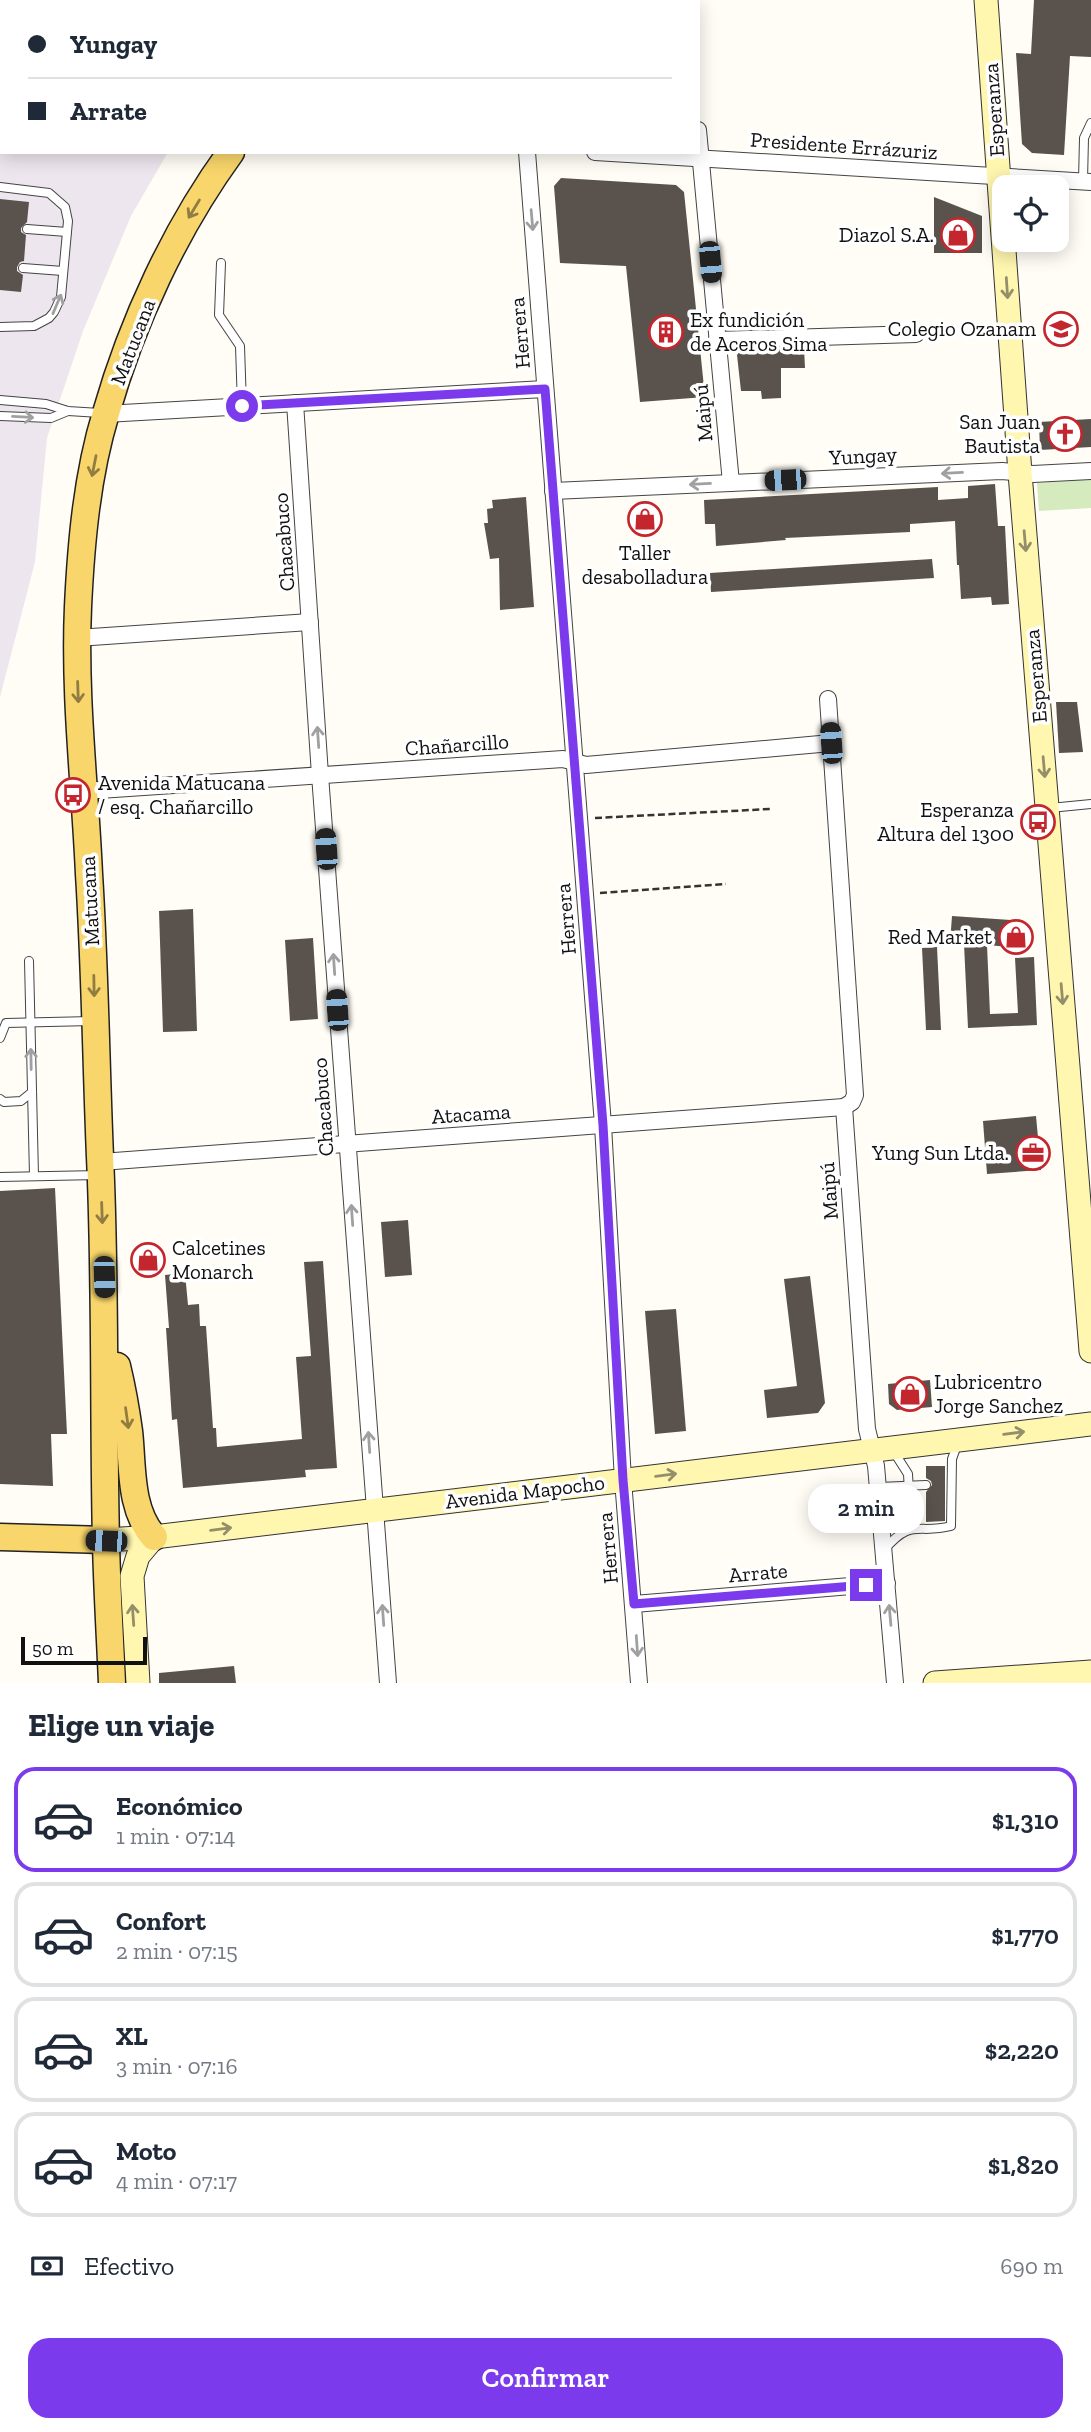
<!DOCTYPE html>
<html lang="es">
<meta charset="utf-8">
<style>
body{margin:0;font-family:"Zilla Slab",serif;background:#f6f6f7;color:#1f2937;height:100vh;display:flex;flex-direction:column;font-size:26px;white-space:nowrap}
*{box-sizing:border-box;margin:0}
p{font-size:23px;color:#747a83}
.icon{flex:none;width:38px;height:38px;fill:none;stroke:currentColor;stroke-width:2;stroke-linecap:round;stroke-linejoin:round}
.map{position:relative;height:1683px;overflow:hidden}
.drawer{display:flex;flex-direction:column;background:#fff;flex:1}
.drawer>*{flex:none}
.banner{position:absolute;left:0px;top:0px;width:700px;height:154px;box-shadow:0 4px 18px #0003;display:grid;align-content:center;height:154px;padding:0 28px;background:#fff}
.fabs{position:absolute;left:992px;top:175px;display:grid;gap:14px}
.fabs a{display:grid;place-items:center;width:77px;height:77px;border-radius:14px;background:#fff;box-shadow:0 4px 18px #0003;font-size:35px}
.scale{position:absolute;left:21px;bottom:18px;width:126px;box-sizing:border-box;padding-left:7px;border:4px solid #111;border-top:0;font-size:19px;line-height:24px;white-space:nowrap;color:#111;-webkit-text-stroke:5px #fff;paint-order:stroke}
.end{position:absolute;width:32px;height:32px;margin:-16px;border:9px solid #7c3aed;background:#fff;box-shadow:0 0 0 4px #fff}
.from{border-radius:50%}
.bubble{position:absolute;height:49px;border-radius:21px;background:#fff;box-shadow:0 4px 18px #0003;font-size:23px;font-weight:600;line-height:49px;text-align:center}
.car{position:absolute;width:21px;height:42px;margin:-21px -10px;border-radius:9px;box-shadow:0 0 5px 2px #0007;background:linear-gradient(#222 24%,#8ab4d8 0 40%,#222 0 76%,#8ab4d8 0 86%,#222 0)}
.banner b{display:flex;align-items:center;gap:24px;height:66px;font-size:26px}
.banner b+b{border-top:2px solid #e0e1e3}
.banner i{width:18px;height:18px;background:#1f2937}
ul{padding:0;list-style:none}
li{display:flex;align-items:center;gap:21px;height:105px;margin:0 14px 10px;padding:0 14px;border:4px solid #e0e1e3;border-radius:21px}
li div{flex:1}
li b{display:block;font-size:26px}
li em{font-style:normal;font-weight:600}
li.on{border-color:#7c3aed}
li>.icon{width:63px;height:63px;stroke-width:1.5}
h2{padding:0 28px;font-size:32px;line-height:84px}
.pay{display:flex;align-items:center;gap:18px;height:77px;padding:0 28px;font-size:26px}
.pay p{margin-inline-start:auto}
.cta{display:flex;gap:14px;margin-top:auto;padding:14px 28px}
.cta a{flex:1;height:80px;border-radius:21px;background:#7c3aed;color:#fff;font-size:28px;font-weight:600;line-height:80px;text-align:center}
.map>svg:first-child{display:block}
.industrial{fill:#eee6ef}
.green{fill:#d5ebbd}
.building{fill:#5a524d}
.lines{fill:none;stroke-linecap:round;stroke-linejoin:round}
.lane-casing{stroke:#444;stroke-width:10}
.street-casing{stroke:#444;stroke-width:18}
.secondary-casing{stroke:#333;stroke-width:25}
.primary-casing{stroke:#222;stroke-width:29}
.path{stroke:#333;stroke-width:2.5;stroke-dasharray:7 3.5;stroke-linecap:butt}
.lane{stroke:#fff;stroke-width:8}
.street{stroke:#fff;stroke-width:16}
.secondary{stroke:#fff6b0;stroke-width:23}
.primary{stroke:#f9d66b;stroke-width:26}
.oneway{stroke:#917d42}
.oneway2{stroke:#a0a0a0}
.oneway3{stroke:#948f68}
.route{stroke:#7c3aed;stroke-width:9}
.labels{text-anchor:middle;stroke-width:7;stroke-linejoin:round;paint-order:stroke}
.street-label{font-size:21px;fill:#111;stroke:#fff}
.poi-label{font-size:21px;fill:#111;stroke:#fff;text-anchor:end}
</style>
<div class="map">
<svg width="1091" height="1683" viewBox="0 0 1091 1683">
<rect width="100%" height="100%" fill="#fffdf5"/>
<polygon class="industrial" points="0,0 272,0 2,2 2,152 168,152 131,216 83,331 47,438 35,562 0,697"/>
<polygon class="green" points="1091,479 1091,508 1039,511 1037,483"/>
<g class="building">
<polygon points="1034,0 1091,0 1091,57 1070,56 1064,155 1032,153 1022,144 1016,53 1031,54"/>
<polygon points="561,178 676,185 684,192 705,397 640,402 626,266 560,263 554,186"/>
<polygon points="934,197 982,216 982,253 934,253"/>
<polygon points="0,199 29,202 27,222 21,228 21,232 26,235 24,261 20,262 17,267 17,271 23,275 21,292 0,290"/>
<polygon points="804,348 805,368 781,368 781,398 762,399 761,391 741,391 737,355 741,350"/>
<polygon points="1091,419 1091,447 1040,450 1039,422"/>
<polygon points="995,484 998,526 1005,526 1009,604 992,605 991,597 961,599 959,565 957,565 955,521 910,524 910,532 785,538 786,540 716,546 715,524 705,524 704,500 938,487 938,500 968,498 968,486"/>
<polygon points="526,497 534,607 500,610 499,558 490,559 484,523 488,523 487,509 493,508 492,500"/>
<polygon points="932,559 934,578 711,592 710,573"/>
<polygon points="1056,702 1077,702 1083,752 1059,753"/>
<polygon points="193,909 197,1031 163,1032 159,911"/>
<polygon points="952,916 1024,921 1022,948 987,945 990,1014 1018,1013 1015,958 1034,957 1037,1025 968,1028 964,944 950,943"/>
<polygon points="313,938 318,1019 290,1021 285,940"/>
<polygon points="937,947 941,1030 926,1030 922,948"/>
<polygon points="1036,1116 1041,1170 987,1174 983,1121"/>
<polygon points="55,1188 67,1434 51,1434 53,1486 0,1484 0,1191"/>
<polygon points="408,1220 412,1275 385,1277 381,1222"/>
<polygon points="323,1261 337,1468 305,1470 306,1477 183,1488 177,1419 172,1420 166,1328 169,1328 165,1275 185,1273 188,1305 199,1304 200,1326 206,1326 213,1428 216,1428 217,1447 302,1439 296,1357 311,1356 304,1262"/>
<polygon points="810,1276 825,1403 818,1413 767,1418 764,1390 797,1386 784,1279"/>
<polygon points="676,1309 686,1431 655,1434 645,1311"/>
<polygon points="930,1380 932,1407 897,1410 889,1404 888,1384"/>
<polygon points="926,1466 945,1466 945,1521 926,1522 926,1492 932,1485 931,1481 926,1478"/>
<polygon points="234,1666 236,1683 159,1683 159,1673"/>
</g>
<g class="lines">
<g class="lane-casing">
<g id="lane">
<polyline points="1083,181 1084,138 1091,123"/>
<polyline points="0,187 49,193 65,207 68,221 61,297 54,312 49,318 34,326 0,327"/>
<polyline points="27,229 67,232"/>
<polyline points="221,263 219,315 240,346 242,406"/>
<polyline points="23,268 63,271"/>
<polyline points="0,400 46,404 68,411 100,413"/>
<polyline points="0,416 51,418 68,411"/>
<polyline points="1050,808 1091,804"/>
<polyline points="29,961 34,1176"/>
<polyline points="0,1038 6,1023 92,1021"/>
<polyline points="0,1099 4,1102 21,1101 32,1092"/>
<polyline points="0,1177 99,1175"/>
<polyline points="894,1452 908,1474 911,1528"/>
<polyline points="878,1487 926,1485"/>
<path d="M884 1550C912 1517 917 1535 951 1526L952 1459 957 1445"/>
</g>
</g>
<g class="street-casing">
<g id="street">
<polyline points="482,0 487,2"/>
<polyline points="689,0 689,2"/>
<polyline points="698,130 731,483"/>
<polyline points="527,152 603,1125 623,1480 639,1683"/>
<polyline points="595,152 1091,182"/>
<polyline points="717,340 916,334"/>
<polyline points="295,403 320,775 388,1683"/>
<polyline points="105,414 545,389"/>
<polyline points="553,491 1002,471 1033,474 1091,471"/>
<polyline points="77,638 310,622"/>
<polyline points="828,699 855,1095 852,1102 844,1107"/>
<polyline points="84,791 563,759 586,765 831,743"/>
<polyline points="844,1107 867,1429 876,1466 895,1683"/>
<polyline points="101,1162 844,1107"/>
<polyline points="634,1604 887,1583"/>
</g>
</g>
<g class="secondary-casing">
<g id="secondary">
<polyline points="986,0 1020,473 1091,1351"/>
<polyline points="106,1540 154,1537 1091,1424"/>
<polyline points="138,1683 132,1576 138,1556 154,1537"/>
<polyline points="935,1683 1091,1672"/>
</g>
</g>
<g class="primary-casing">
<g id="primary">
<polyline points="369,2 371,0"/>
<path d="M117 1366C122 1387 126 1409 129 1431 133 1466 129 1509 154 1537"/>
<polyline points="0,1537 106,1540"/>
<path d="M112 1683C110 1636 107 1589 106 1542 103 1413 106 1285 100 1157 96 1062 95 968 89 874 85 785 74 696 78 607 81 543 87 475 106 413 132 322 175 229 231 152"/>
</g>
</g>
<g class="path">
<polyline points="634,0 636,2"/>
<polyline points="590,2 590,0"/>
<polyline points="595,818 770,809"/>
<polyline points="600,893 726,884"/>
</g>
<use href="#lane" class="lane"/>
<use href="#street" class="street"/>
<use href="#secondary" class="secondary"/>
<use href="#primary" class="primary"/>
</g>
<defs><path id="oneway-shaft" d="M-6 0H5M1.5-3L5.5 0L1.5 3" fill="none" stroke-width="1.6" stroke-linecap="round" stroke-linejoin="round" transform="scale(1.75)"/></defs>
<g class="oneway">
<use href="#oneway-shaft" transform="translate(194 209) rotate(121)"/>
<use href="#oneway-shaft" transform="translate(94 466) rotate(101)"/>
<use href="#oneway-shaft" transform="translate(78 692) rotate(88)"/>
<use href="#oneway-shaft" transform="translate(94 986) rotate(89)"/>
<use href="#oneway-shaft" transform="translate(102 1213) rotate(88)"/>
<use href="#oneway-shaft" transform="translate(127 1418) rotate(82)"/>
</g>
<g class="oneway2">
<use href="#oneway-shaft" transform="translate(532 220) rotate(85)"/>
<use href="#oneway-shaft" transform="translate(57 304) rotate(-67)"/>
<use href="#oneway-shaft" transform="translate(23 417) rotate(3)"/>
<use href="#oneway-shaft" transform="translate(952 473) rotate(177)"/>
<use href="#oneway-shaft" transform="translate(700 484) rotate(177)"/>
<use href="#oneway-shaft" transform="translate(318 737) rotate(-94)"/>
<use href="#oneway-shaft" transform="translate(334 964) rotate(-94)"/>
<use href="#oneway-shaft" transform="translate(31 1059) rotate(-91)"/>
<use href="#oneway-shaft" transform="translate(352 1215) rotate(-94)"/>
<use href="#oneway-shaft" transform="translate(369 1442) rotate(-94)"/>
<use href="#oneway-shaft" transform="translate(383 1615) rotate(-94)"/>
<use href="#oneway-shaft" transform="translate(890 1615) rotate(-95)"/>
<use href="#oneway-shaft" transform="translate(637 1646) rotate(86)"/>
</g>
<g class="oneway3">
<use href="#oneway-shaft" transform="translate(1007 288) rotate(86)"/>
<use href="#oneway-shaft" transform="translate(1025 541) rotate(85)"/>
<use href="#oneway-shaft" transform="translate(1044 767) rotate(85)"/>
<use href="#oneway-shaft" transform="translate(1062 994) rotate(85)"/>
<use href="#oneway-shaft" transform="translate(1014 1433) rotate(-7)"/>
<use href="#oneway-shaft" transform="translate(666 1475) rotate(-7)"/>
<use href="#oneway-shaft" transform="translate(221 1529) rotate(-7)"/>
<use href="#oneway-shaft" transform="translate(133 1615) rotate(-94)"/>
</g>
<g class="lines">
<polyline class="route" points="242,406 545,389 603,1125 623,1480 634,1604 866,1585"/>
</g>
<defs>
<g id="shop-ring" transform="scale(1.75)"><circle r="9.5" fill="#fff" stroke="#c4262e" stroke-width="1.5"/><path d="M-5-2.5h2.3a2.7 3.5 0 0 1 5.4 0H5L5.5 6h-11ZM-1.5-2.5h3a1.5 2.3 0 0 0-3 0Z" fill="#c4262e"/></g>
<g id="school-ring" transform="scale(1.75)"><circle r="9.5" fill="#fff" stroke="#c4262e" stroke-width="1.5"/><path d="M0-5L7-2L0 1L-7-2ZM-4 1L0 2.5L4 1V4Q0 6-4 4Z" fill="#c4262e"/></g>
<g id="building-ring" transform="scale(1.75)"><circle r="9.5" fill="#fff" stroke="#c4262e" stroke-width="1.5"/><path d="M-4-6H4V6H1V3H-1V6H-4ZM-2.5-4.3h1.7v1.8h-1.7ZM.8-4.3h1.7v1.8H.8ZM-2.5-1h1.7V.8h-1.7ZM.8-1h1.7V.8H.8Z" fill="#c4262e"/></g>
<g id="church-ring" transform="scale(1.75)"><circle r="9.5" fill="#fff" stroke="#c4262e" stroke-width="1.5"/><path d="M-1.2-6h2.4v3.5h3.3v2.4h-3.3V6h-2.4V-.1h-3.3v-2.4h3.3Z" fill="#c4262e"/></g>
<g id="bus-ring" transform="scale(1.75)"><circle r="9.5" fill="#fff" stroke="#c4262e" stroke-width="1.5"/><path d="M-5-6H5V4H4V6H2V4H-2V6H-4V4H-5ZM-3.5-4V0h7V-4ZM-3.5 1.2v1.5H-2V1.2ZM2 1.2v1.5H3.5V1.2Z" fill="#c4262e"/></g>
<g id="office-ring" transform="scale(1.75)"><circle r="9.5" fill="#fff" stroke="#c4262e" stroke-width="1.5"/><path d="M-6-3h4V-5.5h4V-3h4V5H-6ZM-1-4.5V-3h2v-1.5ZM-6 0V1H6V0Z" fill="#c4262e"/></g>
</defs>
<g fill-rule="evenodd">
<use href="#shop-ring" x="958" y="235"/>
<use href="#school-ring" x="1061" y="329"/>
<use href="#building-ring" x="666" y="332"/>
<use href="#church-ring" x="1065" y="434"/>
<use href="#shop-ring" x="645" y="519"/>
<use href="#bus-ring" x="73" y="795"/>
<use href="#bus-ring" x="1038" y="822"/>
<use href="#shop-ring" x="1016" y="937"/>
<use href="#office-ring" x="1033" y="1153"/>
<use href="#shop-ring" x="148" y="1260"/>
<use href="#shop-ring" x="910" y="1394"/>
</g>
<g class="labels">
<g class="street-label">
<text transform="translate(994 110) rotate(-94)" y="7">Esperanza</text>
<text transform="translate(844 146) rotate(4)" y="7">Presidente Errázuriz</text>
<text transform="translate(520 333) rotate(-95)" y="7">Herrera</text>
<text transform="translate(133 342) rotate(-69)" y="7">Matucana</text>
<text transform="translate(703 413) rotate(-95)" y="7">Maipú</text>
<text transform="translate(863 456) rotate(-3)" y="7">Yungay</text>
<text transform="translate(284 542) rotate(-94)" y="7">Chacabuco</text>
<text transform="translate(1036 676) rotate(-95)" y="7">Esperanza</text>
<text transform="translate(457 745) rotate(-4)" y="7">Chañarcillo</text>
<text transform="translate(90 901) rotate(-93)" y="7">Matucana</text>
<text transform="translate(566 919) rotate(-95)" y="7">Herrera</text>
<text transform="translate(323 1107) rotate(-94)" y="7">Chacabuco</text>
<text transform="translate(471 1114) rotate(-4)" y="7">Atacama</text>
<text transform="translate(829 1191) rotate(-94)" y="7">Maipú</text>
<text transform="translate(525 1492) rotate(-7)" y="7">Avenida Mapocho</text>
<text transform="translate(608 1548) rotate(-95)" y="7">Herrera</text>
<text transform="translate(758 1573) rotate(-5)" y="7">Arrate</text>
</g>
<g class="poi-label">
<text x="934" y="242">Diazol S.A.</text>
<text x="690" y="327" text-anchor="start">Ex fundición<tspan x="690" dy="24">de Aceros Sima</tspan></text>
<text x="1036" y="336">Colegio Ozanam</text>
<text x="1040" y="429">San Juan<tspan x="1040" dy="24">Bautista</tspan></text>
<text x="645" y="560" text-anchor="middle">Taller<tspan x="645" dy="24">desabolladura</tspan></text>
<text x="98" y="790" text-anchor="start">Avenida Matucana<tspan x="98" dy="24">/ esq. Chañarcillo</tspan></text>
<text x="1014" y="817">Esperanza<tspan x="1014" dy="24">Altura del 1300</tspan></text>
<text x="992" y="944">Red Market</text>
<text x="1009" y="1160">Yung Sun Ltda.</text>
<text x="172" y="1255" text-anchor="start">Calcetines<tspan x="172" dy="24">Monarch</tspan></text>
<text x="934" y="1389" text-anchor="start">Lubricentro<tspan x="934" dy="24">Jorge Sanchez</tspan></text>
</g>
</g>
</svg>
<div class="fabs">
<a><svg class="icon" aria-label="locate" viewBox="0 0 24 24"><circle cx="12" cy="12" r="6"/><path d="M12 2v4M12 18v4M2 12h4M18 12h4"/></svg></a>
</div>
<div class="scale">50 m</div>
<i class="end from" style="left:242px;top:406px"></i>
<i class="end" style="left:866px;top:1585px"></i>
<div class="bubble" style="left:808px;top:1484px;width:116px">2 min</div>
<i class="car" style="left:710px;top:262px;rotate:175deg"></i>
<i class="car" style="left:785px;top:480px;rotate:267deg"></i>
<i class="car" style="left:831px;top:743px;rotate:356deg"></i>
<i class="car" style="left:326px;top:849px;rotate:356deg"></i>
<i class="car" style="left:337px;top:1010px;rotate:356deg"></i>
<i class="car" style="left:104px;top:1277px;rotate:178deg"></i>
<i class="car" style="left:106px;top:1541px;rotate:272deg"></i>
<div class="banner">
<b><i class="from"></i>Yungay</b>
<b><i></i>Arrate</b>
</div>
</div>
<section class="drawer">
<h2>Elige un viaje</h2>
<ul>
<li class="on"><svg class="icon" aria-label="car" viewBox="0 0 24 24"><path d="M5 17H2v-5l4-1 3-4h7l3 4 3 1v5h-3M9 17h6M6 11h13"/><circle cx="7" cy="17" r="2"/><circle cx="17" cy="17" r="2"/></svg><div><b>Económico</b><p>1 min · 07:14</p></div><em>$1,310</em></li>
<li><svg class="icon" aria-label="car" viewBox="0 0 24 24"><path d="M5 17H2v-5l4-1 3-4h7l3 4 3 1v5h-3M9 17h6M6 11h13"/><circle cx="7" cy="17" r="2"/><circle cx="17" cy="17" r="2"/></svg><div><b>Confort</b><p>2 min · 07:15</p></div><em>$1,770</em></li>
<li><svg class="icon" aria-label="car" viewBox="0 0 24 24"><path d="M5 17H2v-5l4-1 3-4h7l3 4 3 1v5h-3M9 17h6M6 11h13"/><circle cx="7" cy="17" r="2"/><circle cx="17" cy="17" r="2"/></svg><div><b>XL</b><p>3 min · 07:16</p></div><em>$2,220</em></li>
<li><svg class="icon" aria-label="car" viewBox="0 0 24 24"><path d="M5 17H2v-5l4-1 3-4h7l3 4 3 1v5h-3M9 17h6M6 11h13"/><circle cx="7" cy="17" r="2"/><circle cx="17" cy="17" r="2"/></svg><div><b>Moto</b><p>4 min · 07:17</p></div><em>$1,820</em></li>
</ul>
<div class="pay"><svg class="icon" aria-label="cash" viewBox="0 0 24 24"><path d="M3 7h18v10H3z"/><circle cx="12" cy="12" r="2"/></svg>Efectivo<p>690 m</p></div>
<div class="cta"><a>Confirmar</a></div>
</section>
